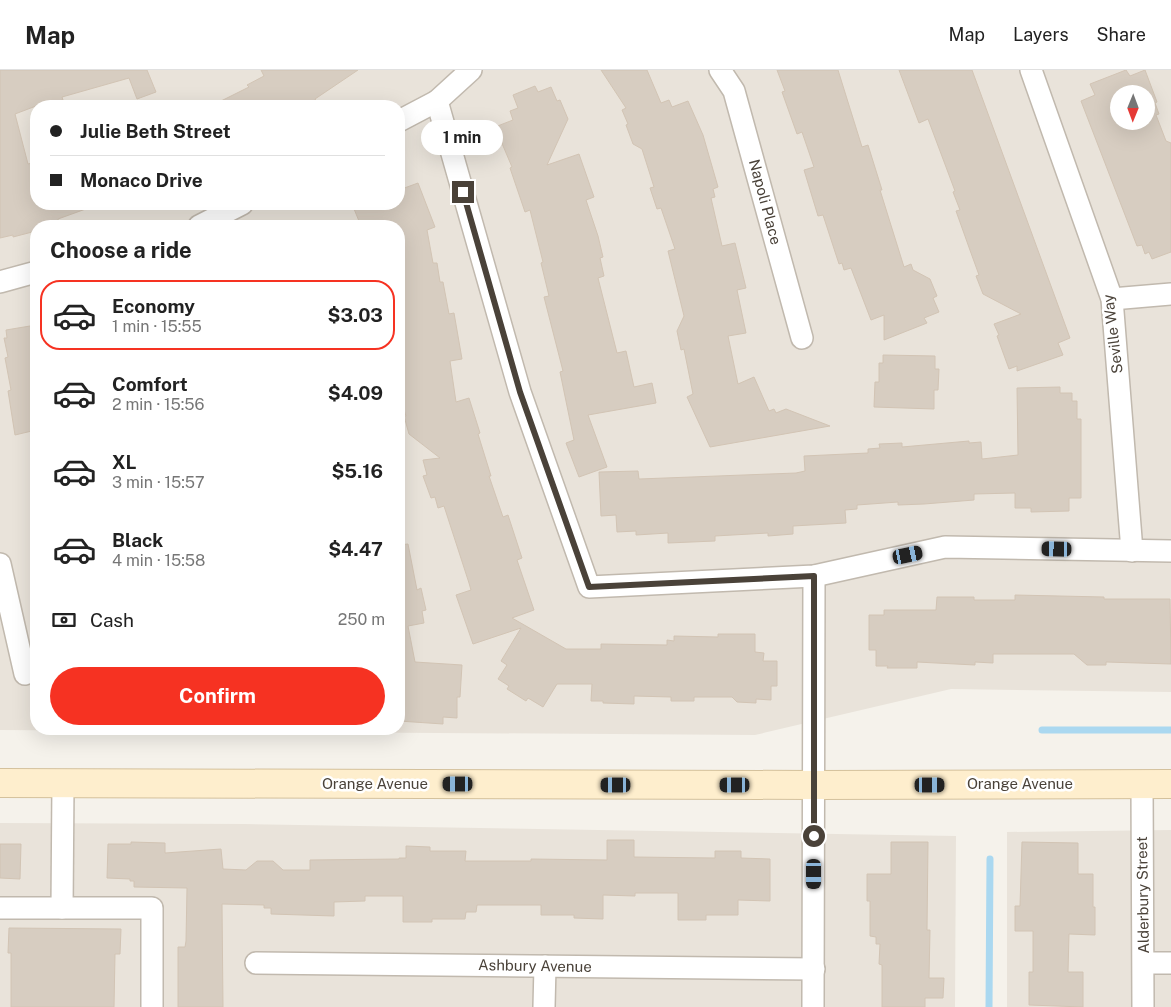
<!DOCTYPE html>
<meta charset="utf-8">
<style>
body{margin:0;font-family:"Public Sans",sans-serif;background:#f2f2f2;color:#222;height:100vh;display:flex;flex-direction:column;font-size:19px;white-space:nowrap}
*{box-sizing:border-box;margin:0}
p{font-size:16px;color:#767676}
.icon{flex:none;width:28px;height:28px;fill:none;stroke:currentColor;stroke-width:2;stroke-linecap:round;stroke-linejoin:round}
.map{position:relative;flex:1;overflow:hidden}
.drawer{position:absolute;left:30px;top:150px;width:375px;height:515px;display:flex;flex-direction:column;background:#fff;border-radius:20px;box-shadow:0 5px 20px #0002}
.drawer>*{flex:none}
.hud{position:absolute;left:30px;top:30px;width:375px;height:110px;border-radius:20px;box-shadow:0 5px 20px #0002;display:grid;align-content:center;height:110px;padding:0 20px;background:#fff}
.needle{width:32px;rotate:181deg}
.tools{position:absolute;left:1110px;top:15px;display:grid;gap:10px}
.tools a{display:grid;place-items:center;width:45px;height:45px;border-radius:50%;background:#fff;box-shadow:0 5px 20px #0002;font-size:25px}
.end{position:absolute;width:22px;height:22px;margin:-11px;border:6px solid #4a4239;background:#fff;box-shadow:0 0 0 2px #fff}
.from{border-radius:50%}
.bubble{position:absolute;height:35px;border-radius:18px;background:#fff;box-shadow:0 5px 20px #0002;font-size:16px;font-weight:700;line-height:35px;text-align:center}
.car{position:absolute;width:15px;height:30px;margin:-15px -8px;border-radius:6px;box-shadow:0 0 4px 1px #0007;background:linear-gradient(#222 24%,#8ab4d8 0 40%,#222 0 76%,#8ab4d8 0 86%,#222 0)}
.hud b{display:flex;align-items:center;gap:18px;height:48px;font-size:19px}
.hud b+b{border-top:1px solid #e0e0e0}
.hud i{width:12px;height:12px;background:#222}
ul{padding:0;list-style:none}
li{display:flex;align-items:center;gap:15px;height:70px;margin:0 10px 8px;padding:0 10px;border:2px solid transparent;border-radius:20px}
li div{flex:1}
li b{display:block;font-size:19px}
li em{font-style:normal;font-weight:700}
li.selected{border-color:#f63222}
li>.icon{width:45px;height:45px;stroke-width:1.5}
h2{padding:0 20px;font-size:22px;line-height:60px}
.pay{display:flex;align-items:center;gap:12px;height:55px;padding:0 20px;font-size:19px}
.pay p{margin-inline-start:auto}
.primary-button{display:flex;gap:10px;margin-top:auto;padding:10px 20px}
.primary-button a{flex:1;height:58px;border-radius:30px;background:#f63222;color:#fff;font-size:20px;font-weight:700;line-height:58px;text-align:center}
header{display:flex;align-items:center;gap:30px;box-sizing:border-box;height:70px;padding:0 25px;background:#fff;border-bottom:1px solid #e0e0e0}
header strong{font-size:24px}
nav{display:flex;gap:28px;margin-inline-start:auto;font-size:18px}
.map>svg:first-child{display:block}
.residential{fill:#e9e3da;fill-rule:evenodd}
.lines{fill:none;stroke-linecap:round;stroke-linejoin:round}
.stream{stroke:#aad8f0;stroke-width:7}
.building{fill:#d7cdc1;stroke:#d2c4b4;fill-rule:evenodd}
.street-casing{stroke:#c1b9ae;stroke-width:24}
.secondary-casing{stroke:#d4c19c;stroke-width:30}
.street{stroke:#fff;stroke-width:21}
.secondary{stroke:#feeecd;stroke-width:28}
.route{stroke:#4a4239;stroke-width:6}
.labels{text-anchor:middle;stroke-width:5;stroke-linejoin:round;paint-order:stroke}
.street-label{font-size:15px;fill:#4a4239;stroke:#fff}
</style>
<header>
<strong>Map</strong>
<nav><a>Map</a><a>Layers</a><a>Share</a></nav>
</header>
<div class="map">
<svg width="1171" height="937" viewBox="0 0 1171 937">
<rect width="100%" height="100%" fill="#f5f2eb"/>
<g class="residential">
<path d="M0 0H1171V622L951 619 755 665 0 660ZM1119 24H1146V51H1119ZM36 36H399V134H36ZM36 156H399V659H36Z"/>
<polygon points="0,753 245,754 956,766 955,937 0,937"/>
<polygon points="1171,760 1171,937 1007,937 1007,762"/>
</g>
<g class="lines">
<g class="stream">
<polyline points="1042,660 1171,660"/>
<polyline points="989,937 990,789"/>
</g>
</g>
<g class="building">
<polygon points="0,0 147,0 156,22 137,29 129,8 62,27 63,30 36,36 15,44 28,94 36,92 36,134 94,134 94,136 58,149 59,156 36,156 36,161 13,167 13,165 0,168"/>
<polygon points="261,0 358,0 315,29 319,36 211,36 249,17 247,15 264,6"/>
<polygon points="601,0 647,0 661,33 669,30 672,37 688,31 703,65 718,117 713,119 715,127 711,128 722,176 735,173 746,218 737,220 746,263 728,266 738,314 754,307 769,341 774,339 776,343 786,339 830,356 710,377 687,327 693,324 684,279 681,280 677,261 684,246 668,181 675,179 661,138 657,139 650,118 654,117 642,79 633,74 626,55 628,54 622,40 626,38"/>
<polygon points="777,0 838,0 862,77 868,75 882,120 880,120 904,197 911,194 913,200 930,209 937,226 933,228 939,242 924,248 927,253 884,270 884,245 871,250 851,198 844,200 842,193 839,194 823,145 818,146 804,100 814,97 802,62 797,64 782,22 785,21"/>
<polygon points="899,0 972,0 1070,268 1058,273 1063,285 1017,301 1017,296 1009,299 997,266 999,265 994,254 1021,244 983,224 976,206 979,205 971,183 956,141 960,140 953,122 955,121 928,49 919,53"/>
<path d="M1126 0 1130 6 1145 0 1157 32 1155 33 1159 44 1156 45 1166 71 1171 73V182L1152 189 1149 182 1145 184 1142 175 1137 176 1081 31 1095 25 1090 14ZM1119 24H1146V51H1119Z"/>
<polygon points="535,16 538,22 551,17 557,31 560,30 568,49 547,95 579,84 594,127 586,130 598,166 603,187 600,188 604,206 598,208 617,283 626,281 634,317 652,313 656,333 588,345 607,397 579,407 566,373 574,370 560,302 563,301 544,227 549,226 541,193 543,192 530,140 525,142 510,98 512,97 495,57 513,50 510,41 518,38 513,25"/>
<polygon points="418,113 435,157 427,160 433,193 437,193 440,212 443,212 449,244 454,243 462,289 450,291 456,332 469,328 480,363 478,364 491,406 489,406 503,447 508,445 522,488 517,490 534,540 512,548 566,579 601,579 601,574 667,575 667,570 674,571 674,566 718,567 718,564 755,564 755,582 764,583 763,591 777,591 777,616 771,616 771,630 756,629 756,633 737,632 732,627 694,627 694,631 671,631 671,627 634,626 634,634 603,633 603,631 591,631 592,614 557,614 543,637 528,628 526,631 507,619 509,616 498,609 507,595 501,591 521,558 473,574 456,525 471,520 469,513 444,436 438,438 435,427 431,428 423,406 427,405 423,390 440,388 409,364 404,346 406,346 399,324 399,156 361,156 352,134 399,134 399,120"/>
<polygon points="36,255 36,360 15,365 8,321 11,320 5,288 8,287 4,268 7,268 6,260"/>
<polygon points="883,285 935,286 935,299 939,299 938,320 934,320 934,339 874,337 875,312 879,312 879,293 883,293"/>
<polygon points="1060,317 1060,323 1072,323 1072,331 1077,331 1077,349 1081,349 1081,428 1069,428 1069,441 1031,442 1031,438 1015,438 1015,423 974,424 974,430 924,434 898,435 898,432 857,435 857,439 845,440 846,453 793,456 793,464 768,466 768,463 715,466 715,471 668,473 668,463 636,465 636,461 617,462 616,445 601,446 599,402 638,401 639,409 796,403 805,401 804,386 868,383 868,379 880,378 879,374 902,373 902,377 969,371 969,373 981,372 982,389 1018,385 1017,318"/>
<polygon points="408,474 417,520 421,518 426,540 422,541 424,553 408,556 415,592 462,595 460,627 457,627 457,648 443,647 443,654 399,651 399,475"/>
<polygon points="1015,525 1104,527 1104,529 1170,529 1171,594 1106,592 1106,595 1087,595 1074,584 993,584 993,593 975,592 975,595 917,592 917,598 887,598 888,596 876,596 876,580 869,580 869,545 884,545 884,540 936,540 937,527 974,527 974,530 1015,530"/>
<polygon points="607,770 634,770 634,787 715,788 715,781 741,781 741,788 770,789 770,831 738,830 738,845 706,845 706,850 678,850 678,823 635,823 635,826 603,825 603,849 574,848 574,845 541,845 541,835 477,835 476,842 466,842 465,849 432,849 432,852 403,852 403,826 365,826 365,831 334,832 334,846 271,844 271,838 264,838 264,835 222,834 223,937 178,937 178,877 185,877 186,871 187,818 134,817 134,811 130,811 130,809 107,808 108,774 131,774 131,772 165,773 165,783 221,779 223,799 246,800 257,791 273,791 283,800 310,800 310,790 399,789 399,788 406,788 406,776 430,777 430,781 466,781 465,791 531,791 531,789 607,790"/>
<polygon points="891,772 928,772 927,860 930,860 929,908 944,908 943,928 925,928 925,937 882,937 882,895 879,894 880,874 876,874 876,867 870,866 870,831 867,831 867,804 891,804"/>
<polygon points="1022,772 1078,773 1078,804 1093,804 1093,837 1095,837 1095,865 1069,864 1068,902 1083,902 1083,937 1029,935 1029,902 1033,902 1033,861 1015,861 1015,836 1020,836"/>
<polygon points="0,774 21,774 20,809 0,808"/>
<polygon points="9,858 121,859 120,884 115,884 114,937 11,937 11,883 8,883"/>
</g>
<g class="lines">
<g class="street-casing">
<g id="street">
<polyline points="720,0 734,21 802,268"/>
<polyline points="1031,0 1112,229 1132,481"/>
<polyline points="437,31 520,322 589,517 814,506 945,477 1171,481"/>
<polyline points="399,51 437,31 471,0"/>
<polyline points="199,156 242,134"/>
<polyline points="0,212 36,202"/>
<polyline points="1112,229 1171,224"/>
<polyline points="0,494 25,604"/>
<polyline points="1142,714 1143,937"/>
<polyline points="0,838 152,838 152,937"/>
<polyline points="62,838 63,714"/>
<polyline points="256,893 814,899"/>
<polyline points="1144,893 1171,893"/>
<polyline points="544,937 545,896"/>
<polyline points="813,937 814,506"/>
</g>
</g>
<g class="secondary-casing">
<polyline id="secondary" points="0,713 814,715 1171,714"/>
</g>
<use href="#street" class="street"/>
<use href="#secondary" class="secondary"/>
</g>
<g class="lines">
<polyline class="route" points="463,122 520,322 589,517 814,506 814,766"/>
</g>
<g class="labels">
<g class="street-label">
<text transform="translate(765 132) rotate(75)" y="5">Napoli Place</text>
<text transform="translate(1113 264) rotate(-97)" y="5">Seville Way</text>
<text x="375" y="719">Orange Avenue</text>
<text x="1020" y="719">Orange Avenue</text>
<text transform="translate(1143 825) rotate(-91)" y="5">Alderbury Street</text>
<text transform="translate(535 896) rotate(1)" y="5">Ashbury Avenue</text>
</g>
</g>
</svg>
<div class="tools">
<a><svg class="needle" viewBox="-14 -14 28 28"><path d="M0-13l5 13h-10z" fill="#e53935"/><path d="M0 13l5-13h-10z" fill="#767676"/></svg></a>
</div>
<i class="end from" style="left:814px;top:766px"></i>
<i class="end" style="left:463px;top:122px"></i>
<div class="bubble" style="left:421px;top:50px;width:82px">1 min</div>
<i class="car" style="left:1057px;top:479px;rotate:271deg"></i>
<i class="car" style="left:908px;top:485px;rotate:78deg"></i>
<i class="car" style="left:458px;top:714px;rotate:270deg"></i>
<i class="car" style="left:616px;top:715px;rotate:270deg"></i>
<i class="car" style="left:735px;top:715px;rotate:270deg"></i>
<i class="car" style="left:930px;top:715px;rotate:90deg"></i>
<i class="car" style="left:814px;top:804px;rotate:180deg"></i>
<div class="hud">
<b><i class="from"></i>Julie Beth Street</b>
<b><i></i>Monaco Drive</b>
</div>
<section class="drawer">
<h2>Choose a ride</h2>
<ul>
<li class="selected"><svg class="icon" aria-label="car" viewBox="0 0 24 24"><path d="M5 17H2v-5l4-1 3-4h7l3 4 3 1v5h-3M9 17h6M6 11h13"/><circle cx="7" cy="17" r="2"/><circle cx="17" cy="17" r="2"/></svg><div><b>Economy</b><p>1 min · 15:55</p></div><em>$3.03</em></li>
<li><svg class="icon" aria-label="car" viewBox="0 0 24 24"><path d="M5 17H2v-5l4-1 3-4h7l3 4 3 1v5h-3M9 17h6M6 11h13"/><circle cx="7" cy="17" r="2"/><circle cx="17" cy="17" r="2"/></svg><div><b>Comfort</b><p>2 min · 15:56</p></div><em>$4.09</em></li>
<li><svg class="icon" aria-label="car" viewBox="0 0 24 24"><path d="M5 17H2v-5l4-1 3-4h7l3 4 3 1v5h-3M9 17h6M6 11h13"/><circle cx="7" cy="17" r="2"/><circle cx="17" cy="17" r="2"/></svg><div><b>XL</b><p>3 min · 15:57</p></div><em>$5.16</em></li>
<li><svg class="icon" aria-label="car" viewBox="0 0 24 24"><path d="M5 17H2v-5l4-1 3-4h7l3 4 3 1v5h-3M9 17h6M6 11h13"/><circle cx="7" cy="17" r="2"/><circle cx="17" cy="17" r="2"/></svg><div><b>Black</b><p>4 min · 15:58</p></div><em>$4.47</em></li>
</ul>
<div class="pay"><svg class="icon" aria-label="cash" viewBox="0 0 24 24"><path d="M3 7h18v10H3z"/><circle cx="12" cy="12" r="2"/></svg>Cash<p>250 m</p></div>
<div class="primary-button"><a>Confirm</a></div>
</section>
</div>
